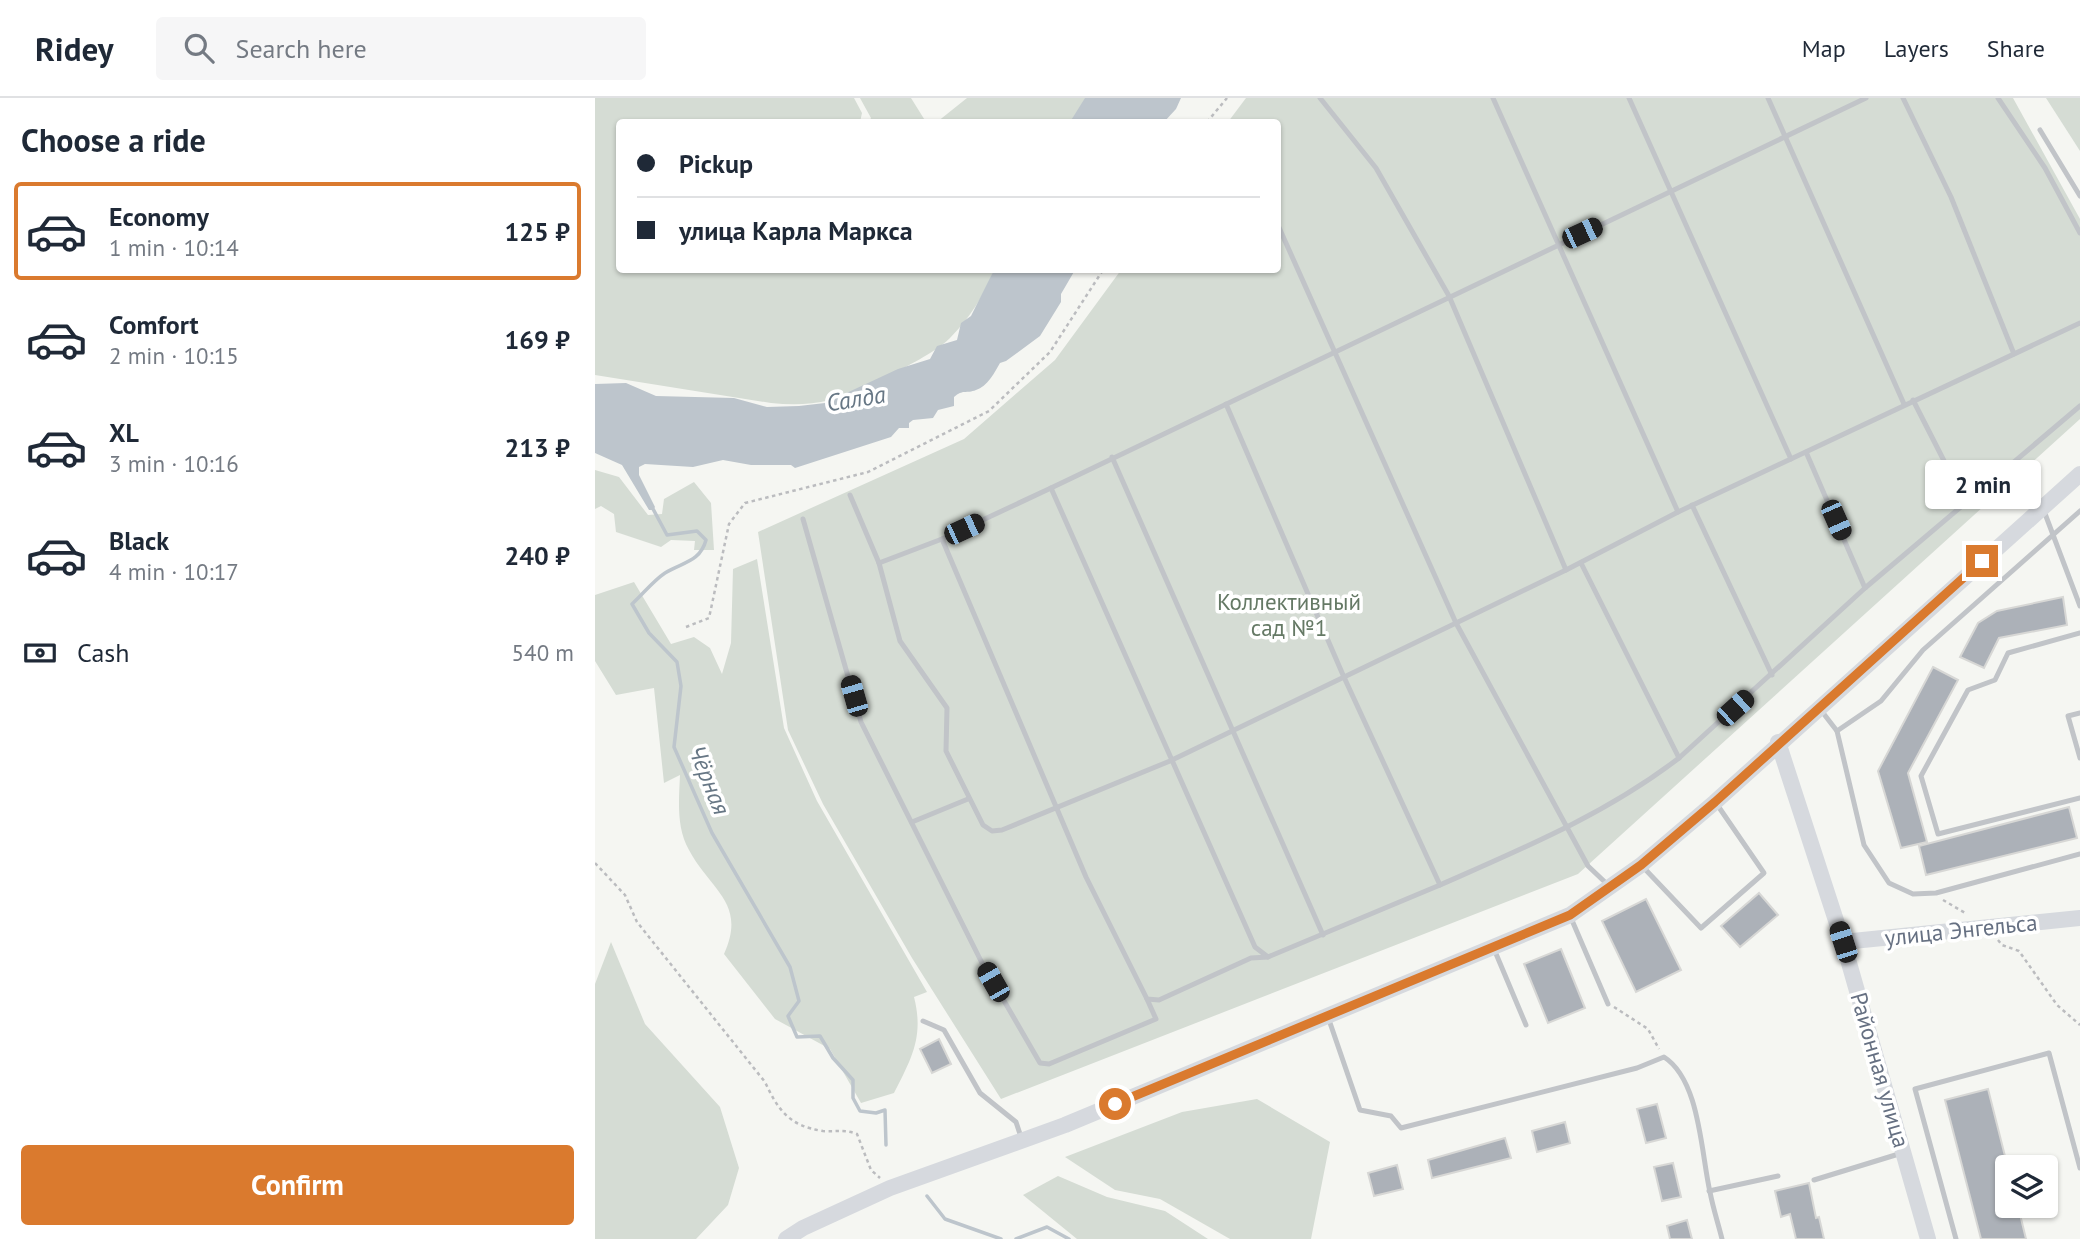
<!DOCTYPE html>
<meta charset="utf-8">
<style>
body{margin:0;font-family:"PT Sans",sans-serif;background:#f6f6f7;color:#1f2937;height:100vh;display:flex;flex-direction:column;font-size:26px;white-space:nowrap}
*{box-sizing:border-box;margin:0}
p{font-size:23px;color:#747a83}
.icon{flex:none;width:38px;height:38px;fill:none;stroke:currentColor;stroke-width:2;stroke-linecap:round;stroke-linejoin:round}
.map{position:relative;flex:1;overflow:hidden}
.panel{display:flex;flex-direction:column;background:#fff;width:595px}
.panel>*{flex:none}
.top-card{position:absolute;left:21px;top:21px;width:665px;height:154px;border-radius:7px;box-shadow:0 2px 5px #0004;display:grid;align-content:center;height:154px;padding:0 21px;background:#fff}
.fabs{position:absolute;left:1400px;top:1057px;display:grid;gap:14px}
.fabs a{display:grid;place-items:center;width:63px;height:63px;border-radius:7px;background:#fff;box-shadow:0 2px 5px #0004;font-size:35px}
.end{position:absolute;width:32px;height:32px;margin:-16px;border:9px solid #da7a2e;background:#fff;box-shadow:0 0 0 4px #fff}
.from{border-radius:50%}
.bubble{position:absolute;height:49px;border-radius:7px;background:#fff;box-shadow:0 2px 5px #0004;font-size:23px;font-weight:600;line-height:49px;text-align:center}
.car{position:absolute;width:21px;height:42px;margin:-21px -10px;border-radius:9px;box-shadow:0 0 5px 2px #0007;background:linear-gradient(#222 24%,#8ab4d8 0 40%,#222 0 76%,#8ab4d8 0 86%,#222 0)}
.top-card b{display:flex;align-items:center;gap:24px;height:66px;font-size:26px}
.top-card b+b{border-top:2px solid #e0e1e3}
.top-card i{width:18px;height:18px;background:#1f2937}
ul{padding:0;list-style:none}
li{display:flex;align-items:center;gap:21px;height:98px;margin:0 14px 10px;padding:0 7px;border:4px solid transparent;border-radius:7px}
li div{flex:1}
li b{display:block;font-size:26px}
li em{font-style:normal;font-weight:600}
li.active{border-color:#da7a2e}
li>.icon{width:63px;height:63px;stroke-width:1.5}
h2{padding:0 21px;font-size:32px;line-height:84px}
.pay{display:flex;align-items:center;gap:18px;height:77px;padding:0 21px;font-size:26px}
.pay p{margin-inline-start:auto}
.cta{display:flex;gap:14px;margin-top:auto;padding:14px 21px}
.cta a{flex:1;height:80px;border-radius:7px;background:#da7a2e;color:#fff;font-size:28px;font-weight:600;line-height:80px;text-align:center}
header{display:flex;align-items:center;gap:42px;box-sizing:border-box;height:98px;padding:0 35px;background:#fff;border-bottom:2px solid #e0e1e3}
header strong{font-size:33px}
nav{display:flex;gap:38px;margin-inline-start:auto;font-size:24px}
.search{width:490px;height:63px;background:#f6f6f7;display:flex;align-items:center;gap:18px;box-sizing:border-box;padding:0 24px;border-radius:7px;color:#747a83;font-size:26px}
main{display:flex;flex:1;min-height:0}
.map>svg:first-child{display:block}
.green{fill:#d5dcd4}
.water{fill:#bdc5cc}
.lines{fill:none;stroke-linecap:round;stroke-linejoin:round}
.stream{stroke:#bdc5cc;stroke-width:3.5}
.building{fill:#acb1b8;stroke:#d7d7d5;stroke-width:2}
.path{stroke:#bbbcbf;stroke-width:2.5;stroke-dasharray:3.5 3.5;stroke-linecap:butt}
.lane{stroke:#c1c4c8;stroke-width:5}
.secondary{stroke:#d6d9de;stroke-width:16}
.route{stroke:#da7a2e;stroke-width:9}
.labels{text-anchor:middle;stroke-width:7;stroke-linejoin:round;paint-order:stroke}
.park-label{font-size:23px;fill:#657965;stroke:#fff}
.street-label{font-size:23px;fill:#667082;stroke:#fff}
.water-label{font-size:24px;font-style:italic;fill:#677785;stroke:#fff}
</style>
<header>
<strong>Ridey</strong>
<div class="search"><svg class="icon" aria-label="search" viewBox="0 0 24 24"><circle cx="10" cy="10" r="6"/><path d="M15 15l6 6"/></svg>Search here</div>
<nav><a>Map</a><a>Layers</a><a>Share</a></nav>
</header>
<main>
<section class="panel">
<h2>Choose a ride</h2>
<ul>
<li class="active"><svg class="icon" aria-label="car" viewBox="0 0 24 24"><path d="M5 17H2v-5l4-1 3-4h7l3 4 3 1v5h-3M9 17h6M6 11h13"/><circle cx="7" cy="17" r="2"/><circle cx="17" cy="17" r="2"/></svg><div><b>Economy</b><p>1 min · 10:14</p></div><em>125 ₽</em></li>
<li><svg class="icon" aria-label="car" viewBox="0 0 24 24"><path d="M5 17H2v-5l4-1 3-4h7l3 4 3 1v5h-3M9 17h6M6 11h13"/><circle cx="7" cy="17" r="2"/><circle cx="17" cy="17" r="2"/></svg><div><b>Comfort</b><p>2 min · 10:15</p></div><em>169 ₽</em></li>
<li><svg class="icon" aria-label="car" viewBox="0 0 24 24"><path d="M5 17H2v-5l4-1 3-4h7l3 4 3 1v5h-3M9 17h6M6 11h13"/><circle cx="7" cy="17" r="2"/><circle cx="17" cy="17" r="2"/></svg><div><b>XL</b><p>3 min · 10:16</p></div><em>213 ₽</em></li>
<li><svg class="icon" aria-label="car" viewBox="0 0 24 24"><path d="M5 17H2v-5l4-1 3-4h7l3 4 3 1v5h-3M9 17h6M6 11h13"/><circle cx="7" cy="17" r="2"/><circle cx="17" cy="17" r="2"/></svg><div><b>Black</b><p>4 min · 10:17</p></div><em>240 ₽</em></li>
</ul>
<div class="pay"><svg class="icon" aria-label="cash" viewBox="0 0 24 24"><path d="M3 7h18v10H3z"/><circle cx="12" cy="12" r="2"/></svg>Cash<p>540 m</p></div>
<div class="cta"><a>Confirm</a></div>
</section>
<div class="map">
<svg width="1485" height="1141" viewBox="0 0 1485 1141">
<rect width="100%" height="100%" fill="#f5f6f2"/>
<g class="green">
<path d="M0 0H259L267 15 265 24H24V172H399C389 197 375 220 355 240 337 259 261 295 235 302 215 307 196 307 176 305L0 277Z"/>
<polygon points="265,0 316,0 331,24 274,24 276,20"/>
<polygon points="372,0 491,0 476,24 342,24"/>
<polygon points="651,0 1418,0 1485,121 1485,321 983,776 406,1001 317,860 228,706 193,632 163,434 369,341 460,262 526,172 682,172 682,24 633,24"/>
<polygon points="1451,0 1485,0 1485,53"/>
<polygon points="0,372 24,379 53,417 67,416 69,401 99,384 116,405 119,452 99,452 100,443 76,442 66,449 21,434 19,416 6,408 0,411"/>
<path d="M162 461 189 630 222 703 332 894 319 899C329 938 317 960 299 995L266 1005 235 951 180 921 129 856C152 805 116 793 94 752 81 729 84 702 85 677L69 685 59 590 21 597 0 563V497L39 484 76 546 99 539 115 550 127 576 136 545 138 471Z"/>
<polygon points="16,844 50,926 125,1009 144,1070 133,1107 101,1141 0,1141 0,886"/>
<polygon points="662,1001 735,1044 716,1141 635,1141 565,1101 520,1092 470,1059 587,1014"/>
<polygon points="463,1078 512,1099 570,1113 613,1141 482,1141 428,1097"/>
</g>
<g class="water">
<polygon points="490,0 586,0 581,11 569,24 475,24"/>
<path d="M399 172H480L466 196V204L445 238 411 263 405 265C400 274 392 289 381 292 371 296 368 291 359 299V308L343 312 338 320 318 322 314 325V330H304L296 339 200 370 196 367H156L128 362 98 369 50 366 44 369V377L60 409 58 412H54L27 367 0 355V286L31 285 61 298 139 300 172 309 204 308 230 305 303 271 335 261 342 248 362 242 366 225 376 218Z"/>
</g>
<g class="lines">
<g class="stream">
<path d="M57 409 72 437 102 433 111 442C105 464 88 464 70 475 58 483 48 496 37 506L54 535 82 564 86 588 79 649 117 735 195 869 204 903 193 918 202 939 225 938 238 960 258 982V1000L265 1013 281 1015 290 1012 291 1047"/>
<polyline points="332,1098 350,1121 406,1141"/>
<polyline points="421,1141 452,1129 474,1141"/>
</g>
</g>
<g class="building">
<polygon points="1468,499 1472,527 1404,540 1389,570 1365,559 1383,525 1402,513"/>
<polygon points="1338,569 1363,582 1313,675 1332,744 1306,750 1283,673"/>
<polygon points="1474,709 1482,740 1331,777 1324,748"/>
<polygon points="1164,795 1183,817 1145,849 1126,828"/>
<polygon points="1051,801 1086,872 1041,894 1007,823"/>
<polygon points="966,851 990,910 953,925 929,866"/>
<polygon points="344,941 356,966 337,975 325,951"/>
<polygon points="1393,991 1412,1066 1412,1108 1423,1108 1431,1141 1386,1141 1350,1002"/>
<polygon points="1062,1006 1071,1040 1051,1045 1042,1011"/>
<polygon points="970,1024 975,1045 942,1054 937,1033"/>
<polygon points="910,1040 916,1060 837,1080 833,1062"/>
<polygon points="1078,1065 1086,1099 1067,1103 1059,1069"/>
<polygon points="802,1067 808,1091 779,1098 773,1075"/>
<polygon points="1214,1085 1221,1120 1224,1119 1229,1141 1201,1141 1195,1116 1186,1119 1180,1093"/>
<polygon points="1092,1122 1097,1141 1075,1141 1072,1128"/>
</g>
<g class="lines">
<g class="path">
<polyline points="612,24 632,0"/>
<polyline points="91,529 114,520 134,426 150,405 273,374 394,313 455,254 508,172"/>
<path d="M0 765 30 797 42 824 170 984C183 1012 194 1028 228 1033 240 1034 250 1031 262 1036L276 1072 285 1080"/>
<polyline points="1348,802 1372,816"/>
<polyline points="1403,842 1407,847 1424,853 1462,907 1485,927"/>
<polyline points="1019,909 1053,931 1064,951"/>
</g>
<g class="lane">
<polyline points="725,0 781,70 854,198 971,472"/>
<polyline points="898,0 1083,414"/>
<polyline points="1034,0 1196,361"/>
<polyline points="1173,0 1309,306"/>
<polyline points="1308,0 1356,99 1419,256"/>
<polyline points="1403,0 1450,70 1485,135"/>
<polyline points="1445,32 1485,98"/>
<polyline points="682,125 861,525 993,768 1012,786"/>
<polyline points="1318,302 1370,404"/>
<path d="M631 306 748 577 845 787C929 750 1011 716 1084 660L1270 490 1485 308"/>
<polyline points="1211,354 1270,490"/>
<polyline points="517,359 728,837"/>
<polyline points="456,390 660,849 673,859 845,787"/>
<polyline points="255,397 284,465 305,543 352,610 351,653 388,727 397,733 407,732 575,663 971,472 1083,414 1485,225"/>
<polyline points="1097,407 1177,577"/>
<polyline points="1449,413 1485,508"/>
<polyline points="208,421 266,624 386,863 445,965 454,966 561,921 552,901"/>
<polyline points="347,441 491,779 552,901 564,902 656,860 673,859"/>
<polyline points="284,465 347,441 456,390 1271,0"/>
<polyline points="986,465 1084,660"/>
<polyline points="1485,535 1413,555 1400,582 1373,592 1326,678 1343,736 1485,700"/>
<polyline points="1225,611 1242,633 1269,747 1294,785 1318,796 1341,795 1485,756"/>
<polyline points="1485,615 1473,618 1485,660"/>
<polyline points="1242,633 1286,603 1328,552 1485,413"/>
<polyline points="317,724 373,701"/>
<polyline points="1048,769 1106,830 1169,775 1121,705"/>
<polyline points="976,820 1013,906"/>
<polyline points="899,851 931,927"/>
<path d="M733 919 765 1012 796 1018 806 1030 1042 970 1069 959C1105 982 1106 1055 1115 1094 1118 1110 1123 1125 1127 1141"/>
<polyline points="328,923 349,932 385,995 421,1024 426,1039"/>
<polyline points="1219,1082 1307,1055"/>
<polyline points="1114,1093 1183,1078"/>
<polyline points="1361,1141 1320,991 1454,955 1485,1070"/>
</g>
<g class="secondary">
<polyline points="1183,644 1248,844 1333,1141"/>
<polyline points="1248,844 1485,820"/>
<polyline points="191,1141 208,1130 295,1090 470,1027 975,817 1046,767 1120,704 1485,376"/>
</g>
</g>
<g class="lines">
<polyline class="route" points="520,1006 975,817 1046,767 1120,704 1387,463"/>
</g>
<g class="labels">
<g class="park-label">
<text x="694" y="512">Коллективный<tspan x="694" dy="26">сад №1</tspan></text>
</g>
<g class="street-label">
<text transform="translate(1366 832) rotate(-6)" y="8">улица Энгельса</text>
<text transform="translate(1285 972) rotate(74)" y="8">Районная улица</text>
</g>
<g class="water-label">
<text transform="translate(261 301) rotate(-9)" y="8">Салда</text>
<text transform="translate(114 682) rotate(68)" y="8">Чёрная</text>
</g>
</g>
</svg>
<div class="fabs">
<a><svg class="icon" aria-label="layers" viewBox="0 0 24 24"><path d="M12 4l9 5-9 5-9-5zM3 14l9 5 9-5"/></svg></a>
</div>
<i class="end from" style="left:520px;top:1006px"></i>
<i class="end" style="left:1387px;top:463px"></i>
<div class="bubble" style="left:1330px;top:362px;width:116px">2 min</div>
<i class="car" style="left:987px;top:135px;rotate:65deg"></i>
<i class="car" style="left:1241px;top:422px;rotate:156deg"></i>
<i class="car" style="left:369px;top:431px;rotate:65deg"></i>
<i class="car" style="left:259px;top:598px;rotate:344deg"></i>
<i class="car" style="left:1140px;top:610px;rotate:48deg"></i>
<i class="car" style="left:1248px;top:844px;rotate:342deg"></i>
<i class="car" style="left:398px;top:884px;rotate:330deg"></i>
<div class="top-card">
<b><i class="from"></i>Pickup</b>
<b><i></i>улица Карла Маркса</b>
</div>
</div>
</main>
